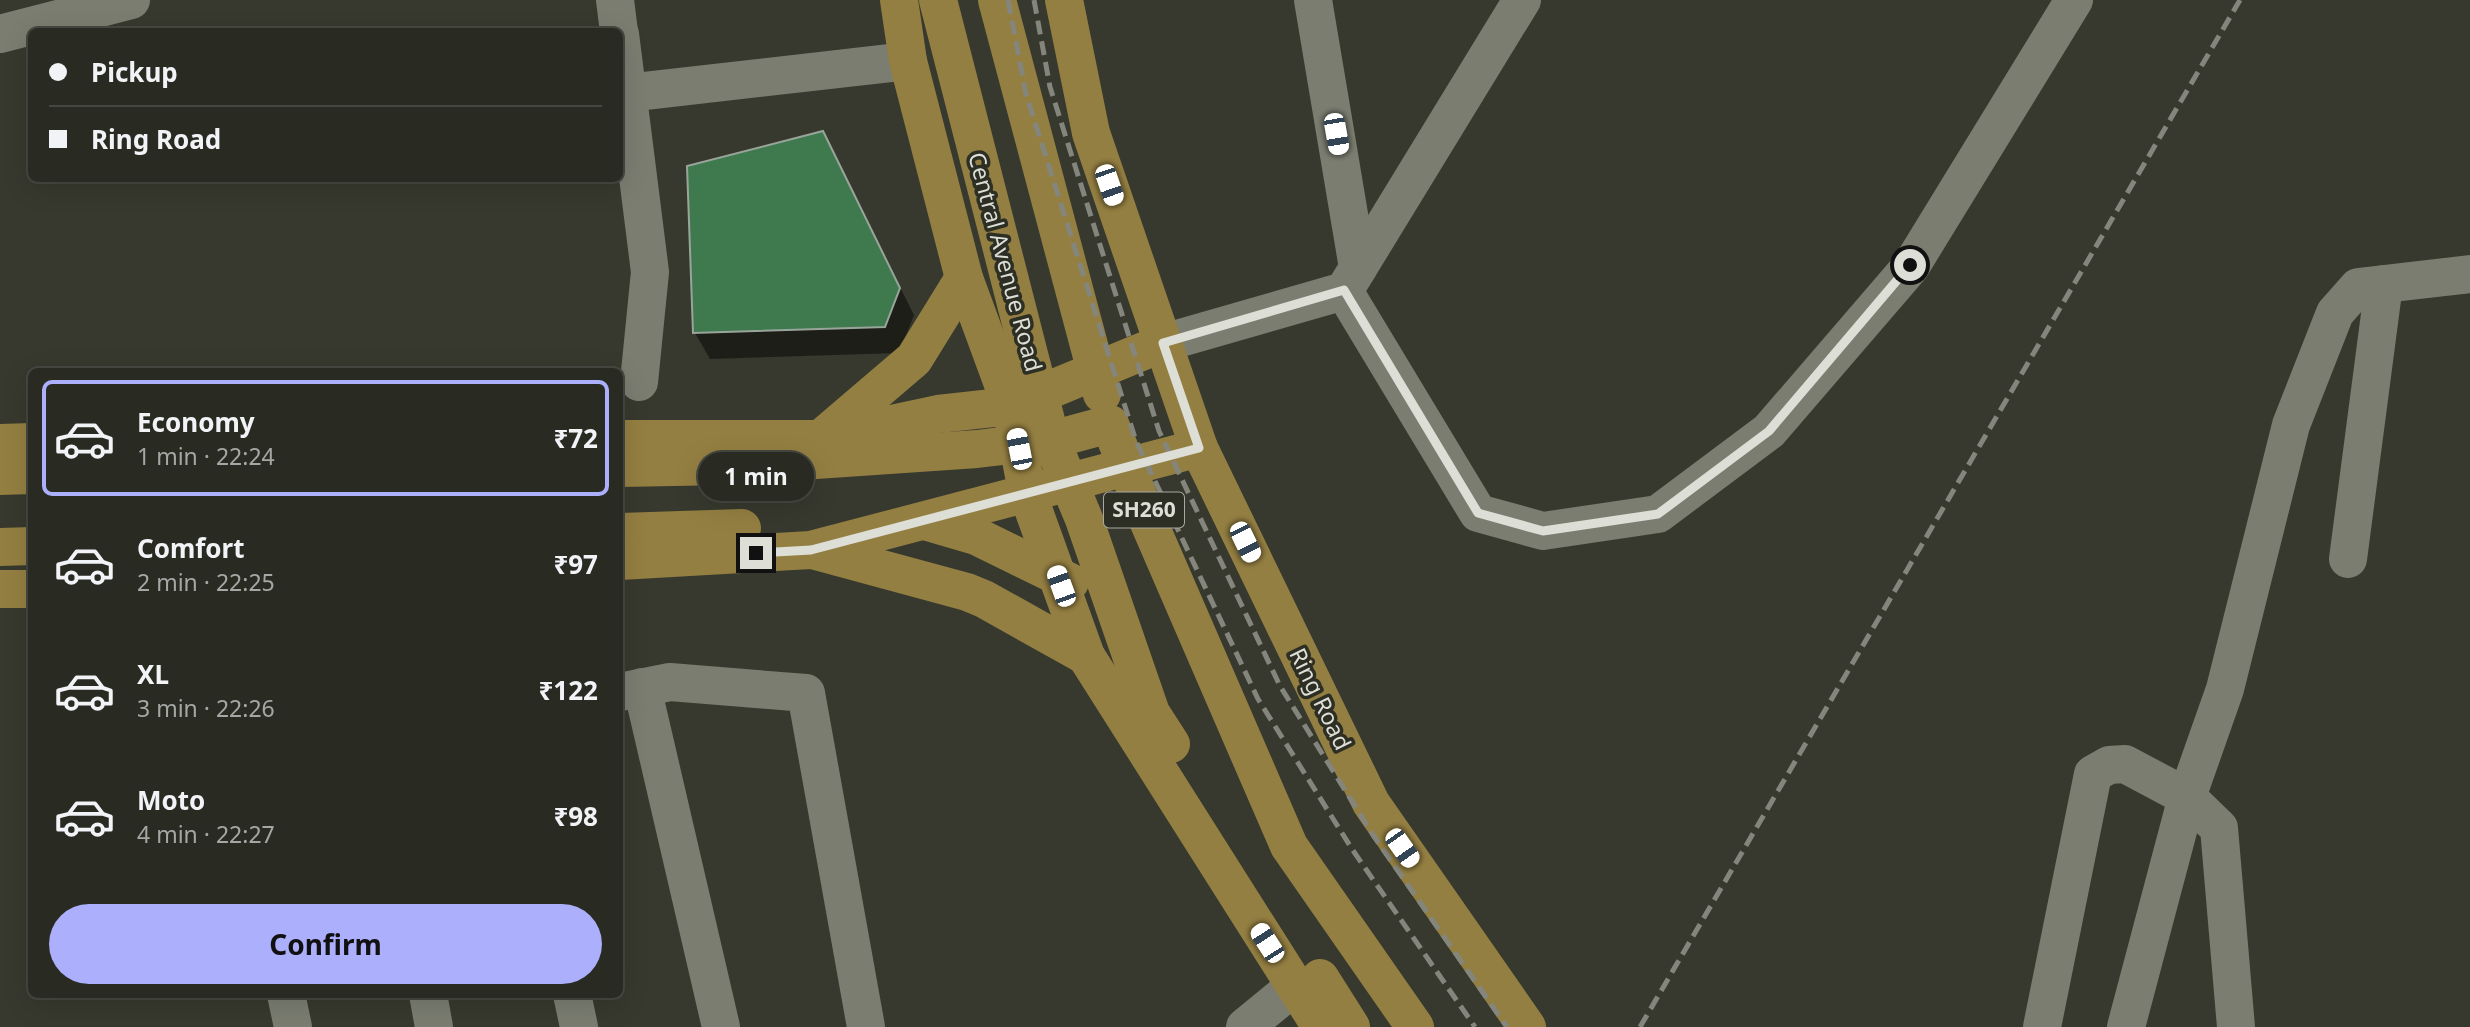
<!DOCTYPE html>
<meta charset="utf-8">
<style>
body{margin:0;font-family:"Noto Sans",sans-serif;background:#35372f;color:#f1f3f6;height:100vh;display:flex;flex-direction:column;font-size:26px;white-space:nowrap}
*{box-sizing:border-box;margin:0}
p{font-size:23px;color:#a5a7a5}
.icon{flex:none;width:38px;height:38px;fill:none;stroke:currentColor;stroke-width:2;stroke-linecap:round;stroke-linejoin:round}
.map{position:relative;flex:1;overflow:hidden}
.panel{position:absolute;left:28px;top:368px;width:595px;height:630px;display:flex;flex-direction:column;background:#292b22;border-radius:10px;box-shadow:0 7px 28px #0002,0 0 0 2px #454740}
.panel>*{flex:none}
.guide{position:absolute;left:28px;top:28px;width:595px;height:154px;border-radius:10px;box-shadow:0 7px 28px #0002,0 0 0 2px #454740;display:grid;align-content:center;height:154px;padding:0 21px;background:#292b22}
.end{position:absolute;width:32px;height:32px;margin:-16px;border:9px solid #dddfd7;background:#111;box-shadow:0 0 0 4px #111}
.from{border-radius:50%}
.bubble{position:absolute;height:49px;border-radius:24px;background:#292b22;box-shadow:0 7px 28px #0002,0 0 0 2px #454740;font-size:23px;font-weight:700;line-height:49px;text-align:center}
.car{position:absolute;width:21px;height:42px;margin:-21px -10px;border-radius:9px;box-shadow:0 0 5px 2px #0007;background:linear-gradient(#fff 24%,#345 0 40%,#fff 0 76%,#345 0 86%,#fff 0)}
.guide b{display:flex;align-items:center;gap:24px;height:66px;font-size:26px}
.guide b+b{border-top:2px solid #454740}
.guide i{width:18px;height:18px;background:#f1f3f6}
ul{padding:12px 0 0;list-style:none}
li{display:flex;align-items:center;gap:21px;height:116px;margin:0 14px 10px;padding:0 7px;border:4px solid transparent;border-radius:10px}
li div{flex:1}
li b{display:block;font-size:26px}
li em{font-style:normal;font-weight:700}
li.selected{border-color:#acaffb}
li>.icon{width:63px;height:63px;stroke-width:1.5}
.primary-button{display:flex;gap:14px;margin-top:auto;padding:14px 21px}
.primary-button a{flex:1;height:80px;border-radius:42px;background:#acaffb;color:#111;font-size:28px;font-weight:700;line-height:80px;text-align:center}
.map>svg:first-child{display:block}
.shadow{fill:#0007}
.building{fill:#3f7a4f;stroke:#99a59b;stroke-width:2}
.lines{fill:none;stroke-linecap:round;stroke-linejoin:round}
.minor{stroke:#7a7d70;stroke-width:38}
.primary{stroke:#947f42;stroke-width:38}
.rail{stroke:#84867d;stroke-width:5;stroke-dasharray:14 7;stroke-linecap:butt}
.route{stroke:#dddfd7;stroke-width:9}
.labels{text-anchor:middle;stroke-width:7;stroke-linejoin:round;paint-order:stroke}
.shield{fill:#2d2f24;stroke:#a8aaa1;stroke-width:2}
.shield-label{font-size:21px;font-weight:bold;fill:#dddfd7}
.street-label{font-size:23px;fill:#dddfd7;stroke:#2d2f24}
</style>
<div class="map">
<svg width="2470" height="1027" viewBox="0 0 2470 1027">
<rect width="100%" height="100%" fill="#37392e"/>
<polygon class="shadow" points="822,133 914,315 899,353 710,359 695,333"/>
<polygon class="building" points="823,131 900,288 885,327 693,333 687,166"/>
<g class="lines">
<g class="minor">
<polyline points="615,0 619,32"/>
<polyline points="1313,0 1358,268"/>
<polyline points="0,34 131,0"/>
<polyline points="620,34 650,272 639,382"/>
<polyline points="627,93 908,61"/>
<polyline points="1344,291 1478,513 1543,531 1658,514 1769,431 1911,266 2074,0"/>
<polyline points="1163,343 1344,291 1522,0"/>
<polyline points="2348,559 2384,284"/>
<polyline points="642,687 721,1027"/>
<polyline points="620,692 670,682 806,693 866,1027"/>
<polyline points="286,994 293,1027"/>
<polyline points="428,994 434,1027"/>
<polyline points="572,994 579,1027"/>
<polyline points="1245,1027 1295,986"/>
<polyline points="2042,1027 2093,774 2109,765 2125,764 2187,797 2219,828 2236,1027"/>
<polyline points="2126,1027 2187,797 2225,689 2291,425 2335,313 2358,287 2470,274"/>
</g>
<g class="primary">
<polyline points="899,0 908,61 964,278 1011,406 1027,492 1086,656 1321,1027"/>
<polyline points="938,0 1051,440 1084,519 1151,713 1171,744"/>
<polyline points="997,0 1102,394"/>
<polyline points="1064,0 1091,133 1199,448 1371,803 1527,1027"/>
<polyline points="825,435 914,359 964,278"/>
<polyline points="620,439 821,439 938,414 1011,406 1163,343"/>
<polyline points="0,443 32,442"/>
<polyline points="620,468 728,466 977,449 1051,440 1110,424 1146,516 1289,846 1415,1027"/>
<polyline points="0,476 32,475"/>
<polyline points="928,522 976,536 1070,582"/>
<polyline points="620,532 742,528"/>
<polyline points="0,547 32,546"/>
<polyline points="812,550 967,592 984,599 1086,656"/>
<polyline points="620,561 811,550 1199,448"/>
<polyline points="0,589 32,589"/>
<polyline points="1320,978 1351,1027"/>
</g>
<g class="rail">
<polyline points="1008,0 1026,94 1136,441 1258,699 1352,849 1475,1027"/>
<polyline points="1034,0 1050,87 1159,431 1280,686 1373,835 1507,1027"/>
<polyline points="1640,1027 2240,0"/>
</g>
</g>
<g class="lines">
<polyline class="route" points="756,553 811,550 1199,448 1163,343 1344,290 1478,513 1543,531 1658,514 1769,431 1910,265"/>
</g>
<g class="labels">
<rect class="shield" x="1104" y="492.5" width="80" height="35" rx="5"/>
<g class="shield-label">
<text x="1144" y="517">SH260</text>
</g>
<g class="street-label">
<text transform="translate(1005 262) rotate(75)" y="8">Central Avenue Road</text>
<text transform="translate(1320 699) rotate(64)" y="8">Ring Road</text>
</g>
</g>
</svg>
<i class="end from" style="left:1910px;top:265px"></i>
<i class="end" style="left:756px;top:553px"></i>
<div class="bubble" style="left:698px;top:452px;width:116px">1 min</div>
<i class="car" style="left:1336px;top:134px;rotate:170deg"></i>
<i class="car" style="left:1109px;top:185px;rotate:161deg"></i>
<i class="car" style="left:1019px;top:449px;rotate:349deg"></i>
<i class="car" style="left:1245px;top:542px;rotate:154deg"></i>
<i class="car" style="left:1061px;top:586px;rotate:340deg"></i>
<i class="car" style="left:1402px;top:848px;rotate:145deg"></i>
<i class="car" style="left:1267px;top:943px;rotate:327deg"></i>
<div class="guide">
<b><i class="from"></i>Pickup</b>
<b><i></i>Ring Road</b>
</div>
<section class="panel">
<ul>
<li class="selected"><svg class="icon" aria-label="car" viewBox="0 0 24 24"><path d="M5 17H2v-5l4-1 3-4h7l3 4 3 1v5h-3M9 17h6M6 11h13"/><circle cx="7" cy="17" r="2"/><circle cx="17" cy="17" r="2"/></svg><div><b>Economy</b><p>1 min · 22:24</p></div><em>₹72</em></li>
<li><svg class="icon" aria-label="car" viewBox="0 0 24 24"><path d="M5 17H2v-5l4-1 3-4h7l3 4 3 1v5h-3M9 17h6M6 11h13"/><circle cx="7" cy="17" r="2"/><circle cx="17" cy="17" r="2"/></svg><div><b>Comfort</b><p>2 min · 22:25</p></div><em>₹97</em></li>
<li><svg class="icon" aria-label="car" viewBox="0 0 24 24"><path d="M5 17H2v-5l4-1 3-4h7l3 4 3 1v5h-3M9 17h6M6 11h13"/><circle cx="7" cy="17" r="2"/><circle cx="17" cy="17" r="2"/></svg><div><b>XL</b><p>3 min · 22:26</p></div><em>₹122</em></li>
<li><svg class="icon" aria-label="car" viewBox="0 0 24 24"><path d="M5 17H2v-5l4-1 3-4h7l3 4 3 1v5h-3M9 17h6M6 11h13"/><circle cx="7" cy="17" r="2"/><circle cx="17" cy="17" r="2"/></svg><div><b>Moto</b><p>4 min · 22:27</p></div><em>₹98</em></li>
</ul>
<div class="primary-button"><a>Confirm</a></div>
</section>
</div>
